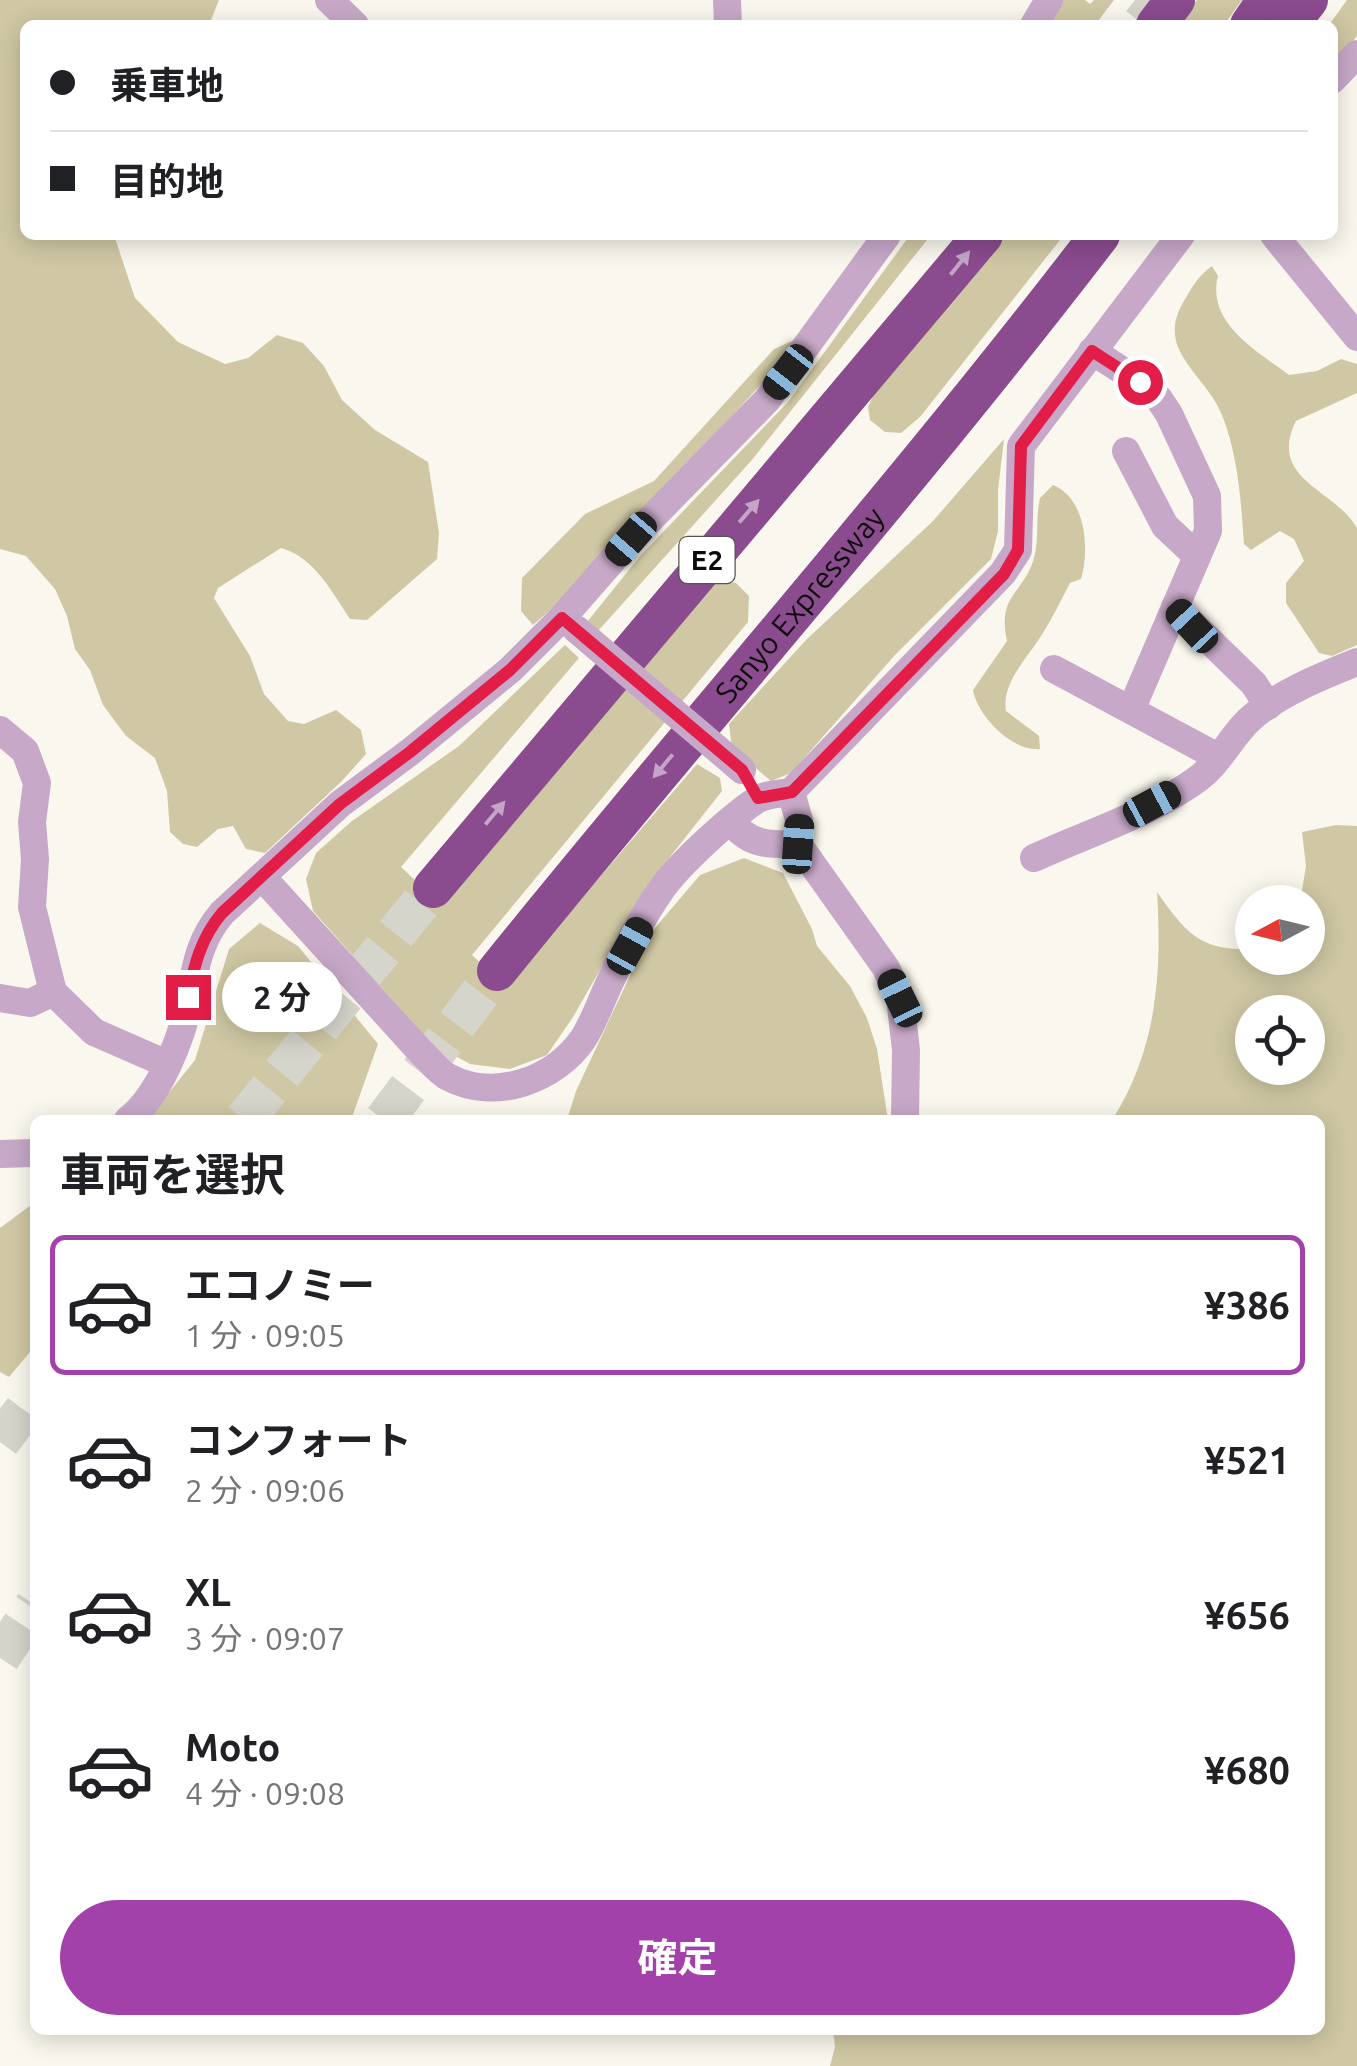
<!DOCTYPE html>
<html lang="ja">
<meta charset="utf-8">
<style>
body{margin:0;font-family:Ubuntu,"Noto Sans JP",sans-serif;background:#f6f6f6;color:#202124;height:100vh;display:flex;flex-direction:column;font-size:38px;white-space:nowrap}
*{box-sizing:border-box;margin:0}
p{font-size:32px;color:#757577}
.icon{flex:none;width:55px;height:55px;fill:none;stroke:currentColor;stroke-width:2;stroke-linecap:round;stroke-linejoin:round}
.map{position:relative;flex:1;overflow:hidden}
.details{position:absolute;left:30px;top:1115px;width:1295px;height:920px;display:flex;flex-direction:column;background:#fff;border-radius:15px;box-shadow:0 5px 25px #0003}
.details>*{flex:none}
.top-card{position:absolute;left:20px;top:20px;width:1318px;height:220px;border-radius:15px;box-shadow:0 5px 25px #0003;display:grid;align-content:center;height:220px;padding:0 30px;background:#fff}
.needle{width:65px;rotate:263deg}
.tools{position:absolute;left:1235px;top:885px;display:grid;gap:20px}
.tools a{display:grid;place-items:center;width:90px;height:90px;border-radius:50%;background:#fff;box-shadow:0 5px 25px #0003;font-size:50px}
.end{position:absolute;width:45px;height:45px;margin:-22px;border:12px solid #e11d48;background:#fff;box-shadow:0 0 0 5px #fff}
.from{border-radius:50%}
.bubble{position:absolute;height:70px;border-radius:35px;background:#fff;box-shadow:0 5px 25px #0003;font-size:32px;font-weight:700;line-height:70px;text-align:center}
.car{position:absolute;width:30px;height:60px;margin:-30px -15px;border-radius:12px;box-shadow:0 0 8px 2px #0007;background:linear-gradient(#222 24%,#8ab4d8 0 40%,#222 0 76%,#8ab4d8 0 86%,#222 0)}
.top-card b{display:flex;align-items:center;gap:35px;height:95px;font-size:38px}
.top-card b+b{border-top:2px solid #e0e0e0}
.top-card i{width:25px;height:25px;background:#202124}
ul{padding:0;list-style:none}
li{display:flex;align-items:center;gap:30px;height:140px;margin:0 20px 15px;padding:0 10px;border:5px solid transparent;border-radius:15px}
li div{flex:1}
li b{display:block;font-size:38px}
li em{font-style:normal;font-weight:700}
li.current{border-color:#a141a9}
li>.icon{width:90px;height:90px;stroke-width:1.5}
h2{padding:0 30px;font-size:45px;line-height:120px}
.cta{display:flex;gap:20px;margin-top:auto;padding:20px 30px}
.cta a{flex:1;height:115px;border-radius:60px;background:#a141a9;color:#fff;font-size:40px;font-weight:700;line-height:115px;text-align:center}
.map>svg:first-child{display:block}
.green{fill:#d0c8a4;fill-rule:evenodd}
.lines{fill:none;stroke-linecap:round;stroke-linejoin:round}
.minor-tunnel{stroke:#d6d5cc;stroke-width:28;stroke-dasharray:28 14;stroke-linecap:butt}
.highway-tunnel{stroke:#d6d5cc;stroke-width:40;stroke-dasharray:40 20;stroke-linecap:butt}
.minor{stroke:#c7a8c8;stroke-width:28}
.highway{stroke:#8a4b8f;stroke-width:40}
.minor-bridge{stroke:#c7a8c8;stroke-width:28}
.oneway{fill:#c4a5c7}
.route{stroke:#e11d48;stroke-width:12}
.labels{text-anchor:middle;stroke-width:10;stroke-linejoin:round;paint-order:stroke}
.shield{fill:#fff;stroke:#555552;stroke-width:2.5}
.shield-label{font-size:28px;font-weight:bold;fill:#0c0c08}
.street-label{font-size:30px;fill:#0c0c08;stroke:#fff}
</style>
<div class="map">
<svg width="1357" height="2066" viewBox="0 0 1357 2066">
<rect width="100%" height="100%" fill="#faf8ee"/>
<g class="green">
<path d="M0 0H219L209 25H25V235H114L135 298 178 342 225 364 248 358 277 335 303 343 324 366 342 400 375 430 428 462 439 533 437 559 367 620 350 619C332 592 314 557 281 548L218 588 214 598 250 656 264 694 288 721 304 724 336 710 361 730 366 754 342 781 265 853 246 849 233 826 218 829 197 847 183 844 170 832 167 791 155 758 126 736 103 705 90 670 75 649 67 616 55 589 26 556 0 549Z"/>
<polygon points="1061,0 1085,0 1090,4 1094,0 1114,0 1095,25 1048,25"/>
<polygon points="1197,0 1242,0 1224,25 1176,25"/>
<polygon points="1347,0 1357,0 1357,36 1333,66 1332,25 1329,25"/>
<polygon points="910,235 931,235 751,461 598,631 587,622 641,555 788,402"/>
<polygon points="1002,235 1064,235 920,417 901,433 885,432 870,420 868,407 879,384"/>
<path d="M1212 266 1218 276C1206 323 1257 351 1289 375L1317 371 1341 359 1357 364V393L1296 421C1267 480 1335 489 1357 528V645L1332 656 1319 653 1286 603V583L1304 561 1294 539 1280 531 1251 550 1244 544C1241 501 1238 455 1222 415 1205 373 1154 351 1184 301 1192 287 1198 276 1212 266Z"/>
<polygon points="806,335 575,588 533,625 521,611 522,578 585,514 654,481 774,349"/>
<polygon points="1004,439 998,490 998,531 991,559 895,655 791,773 771,781 732,748 729,724 806,640 933,521"/>
<path d="M1053 485C1086 498 1090 550 1081 579L1070 583C1061 600 1053 617 1043 633 1029 656 1001 683 1006 711L1039 736 1040 749C1012 752 977 715 973 690L1007 641C997 595 1022 595 1033 561 1040 541 1035 519 1040 498Z"/>
<polygon points="716,579 736,583 749,596 748,622 472,955 506,986 697,764 720,778 722,791 651,881 573,1017 547,1055 510,1069 470,1064 430,1042 313,911 306,879 316,853 352,821 459,746 565,645 579,658 401,867 433,897"/>
<path d="M1336 825 1357 826V2066H830L835 2047 833 2030H1320V1120H1112C1157 1050 1162 973 1157 892 1186 933 1200 951 1252 949V958H1308V902H1300L1306 866 1302 832ZM1252 1012H1308V1068H1252Z"/>
<polygon points="744,858 783,873 812,929 817,946 850,986 867,1018 877,1049 888,1120 567,1120 576,1091 649,935 700,875"/>
<polygon points="260,923 298,946 378,1044 351,1120 147,1120 195,1060 229,949"/>
<polygon points="35,1202 35,1346 9,1377 0,1372 0,1228"/>
</g>
<g class="lines">
<polyline class="minor-tunnel" points="1135,0 1166,25"/>
<g class="highway-tunnel">
<polyline points="244,1120 433,888"/>
<polyline points="384,1120 497,971"/>
<polyline points="0,1442 35,1395"/>
<polyline points="0,1658 35,1605"/>
</g>
<g class="minor">
<polyline points="329,0 355,25"/>
<polyline points="727,0 728,25"/>
<polyline points="1034,25 1049,0"/>
<polyline points="1332,80 1357,54"/>
<polyline points="1274,235 1357,337"/>
<polyline points="1092,351 1140,382 1159,399 1169,414 1207,496 1208,531 1131,710"/>
<polyline points="1126,451 1165,526 1197,556"/>
<polyline points="1175,607 1254,684 1268,706"/>
<polyline points="1054,669 1218,757"/>
<polyline points="0,730 25,751 37,783 32,822 35,859 32,907 53,992 94,1032 167,1064"/>
<polyline points="791,792 1003,573 1018,550 1021,446 1181,235"/>
<polyline points="798,844 886,968 900,998 906,1050 905,1120"/>
<path d="M1034 858C1088 833 1150 814 1199 778 1219 763 1231 737 1249 720 1277 694 1322 676 1357 662"/>
<path d="M262 877 420 1051C429 1059 438 1072 448 1077 495 1102 555 1080 583 1039 594 1022 601 1001 609 984 624 952 641 918 661 890 678 865 730 818 755 801 764 794 780 794 791 792L799 820 798 844C768 845 750 845 731 822"/>
<polyline points="0,998 30,1003 53,992"/>
<path d="M128 1120C153 1101 171 1061 181 1032 196 987 190 951 222 913L340 804 410 752 510 670 562 618 631 539 767 400 887 235"/>
<polyline points="0,1154 35,1153"/>
</g>
<g class="highway">
<polyline points="1156,25 1175,0"/>
<polyline points="1250,25 1267,0"/>
<polyline points="1288,25 1308,0"/>
<polyline points="433,888 983,235"/>
<path id="s1" d="M497 971C696 724 907 487 1100 235"/>
</g>
<polyline class="minor-bridge" points="576,629 742,770"/>
</g>
<defs><path id="oneway-solid" d="M-6-.8H1V-3.2L6.5 0L1 3.2V.8H-6Z" transform="scale(2.5)"/></defs>
<g class="oneway">
<use href="#oneway-solid" transform="translate(960 263) rotate(-51)"/>
<use href="#oneway-solid" transform="translate(749 511) rotate(-49)"/>
<use href="#oneway-solid" transform="translate(663 766) rotate(130)"/>
<use href="#oneway-solid" transform="translate(495 813) rotate(-50)"/>
</g>
<g class="lines">
<path class="route" d="M188 997C194 965 201 938 222 913L340 804 410 752 510 670 562 618 742 770 758 798 792 792 1004 574 1018 550 1021 446 1092 351 1140 382"/>
</g>
<g class="labels">
<rect class="shield" x="679.5" y="537" width="55" height="46" rx="8"/>
<g class="shield-label">
<text x="707" y="570">E2</text>
</g>
<g class="street-label">
<text dy="10" stroke="none"><textPath href="#s1" startOffset="475">Sanyo Expressway</textPath></text>
</g>
</g>
</svg>
<div class="tools">
<a><svg class="needle" viewBox="-14 -14 28 28"><path d="M0-13l5 13h-10z" fill="#e53935"/><path d="M0 13l5-13h-10z" fill="#757577"/></svg></a>
<a><svg class="icon" aria-label="locate" viewBox="0 0 24 24"><circle cx="12" cy="12" r="6"/><path d="M12 2v4M12 18v4M2 12h4M18 12h4"/></svg></a>
</div>
<i class="end from" style="left:1140px;top:382px"></i>
<i class="end" style="left:188px;top:997px"></i>
<div class="bubble" style="left:222px;top:962px;width:120px">2 分</div>
<i class="car" style="left:788px;top:372px;rotate:218deg"></i>
<i class="car" style="left:631px;top:539px;rotate:221deg"></i>
<i class="car" style="left:1192px;top:626px;rotate:317deg"></i>
<i class="car" style="left:1152px;top:804px;rotate:62deg"></i>
<i class="car" style="left:798px;top:844px;rotate:4deg"></i>
<i class="car" style="left:630px;top:946px;rotate:29deg"></i>
<i class="car" style="left:900px;top:998px;rotate:334deg"></i>
<div class="top-card">
<b><i class="from"></i>乗車地</b>
<b><i></i>目的地</b>
</div>
<section class="details">
<h2>車両を選択</h2>
<ul>
<li class="current"><svg class="icon" aria-label="car" viewBox="0 0 24 24"><path d="M5 17H2v-5l4-1 3-4h7l3 4 3 1v5h-3M9 17h6M6 11h13"/><circle cx="7" cy="17" r="2"/><circle cx="17" cy="17" r="2"/></svg><div><b>エコノミー</b><p>1 分 · 09:05</p></div><em>¥386</em></li>
<li><svg class="icon" aria-label="car" viewBox="0 0 24 24"><path d="M5 17H2v-5l4-1 3-4h7l3 4 3 1v5h-3M9 17h6M6 11h13"/><circle cx="7" cy="17" r="2"/><circle cx="17" cy="17" r="2"/></svg><div><b>コンフォート</b><p>2 分 · 09:06</p></div><em>¥521</em></li>
<li><svg class="icon" aria-label="car" viewBox="0 0 24 24"><path d="M5 17H2v-5l4-1 3-4h7l3 4 3 1v5h-3M9 17h6M6 11h13"/><circle cx="7" cy="17" r="2"/><circle cx="17" cy="17" r="2"/></svg><div><b>XL</b><p>3 分 · 09:07</p></div><em>¥656</em></li>
<li><svg class="icon" aria-label="car" viewBox="0 0 24 24"><path d="M5 17H2v-5l4-1 3-4h7l3 4 3 1v5h-3M9 17h6M6 11h13"/><circle cx="7" cy="17" r="2"/><circle cx="17" cy="17" r="2"/></svg><div><b>Moto</b><p>4 分 · 09:08</p></div><em>¥680</em></li>
</ul>
<div class="cta"><a>確定</a></div>
</section>
</div>
